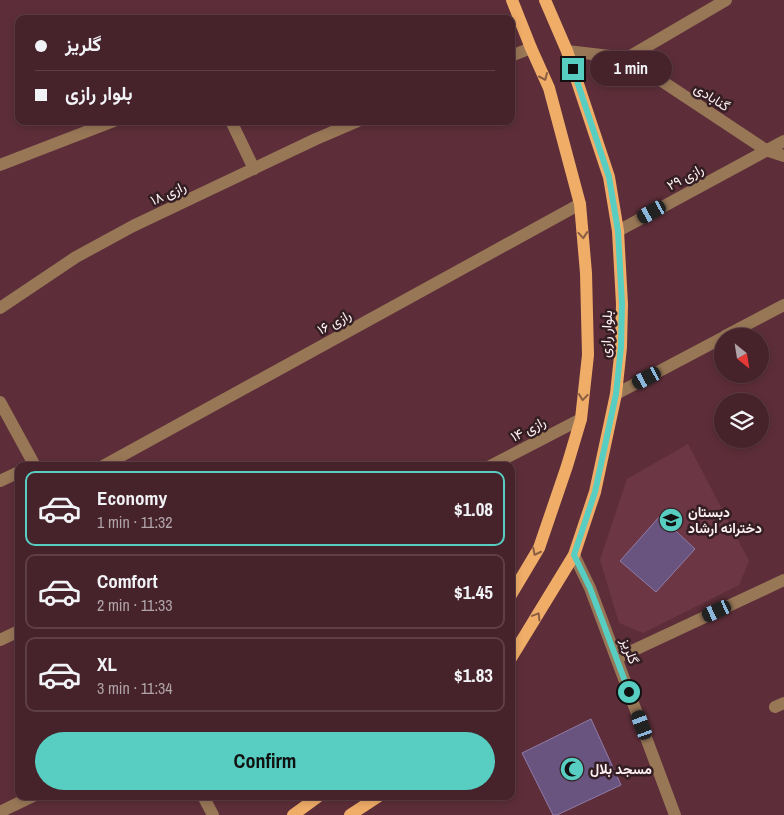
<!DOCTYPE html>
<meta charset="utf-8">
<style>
body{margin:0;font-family:"Archivo Narrow",Vazirmatn,sans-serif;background:#502f37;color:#f1f3f6;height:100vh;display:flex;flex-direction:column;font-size:19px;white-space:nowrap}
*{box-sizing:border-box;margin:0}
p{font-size:16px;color:#b0a4a9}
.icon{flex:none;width:28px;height:28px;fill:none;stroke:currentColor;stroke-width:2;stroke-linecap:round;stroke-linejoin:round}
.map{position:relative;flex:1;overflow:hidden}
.side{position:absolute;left:15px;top:462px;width:500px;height:338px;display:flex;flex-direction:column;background:#46222b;border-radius:10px;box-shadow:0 2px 8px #0003,0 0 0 1px #5e3f47}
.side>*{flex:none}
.hud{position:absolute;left:15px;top:15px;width:500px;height:110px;border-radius:10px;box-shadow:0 2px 8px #0003,0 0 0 1px #5e3f47;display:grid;align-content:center;height:110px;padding:0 20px;background:#46222b}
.needle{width:32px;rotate:150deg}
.controls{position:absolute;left:714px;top:328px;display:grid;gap:10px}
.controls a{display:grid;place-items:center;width:55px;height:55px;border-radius:50%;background:#46222b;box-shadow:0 2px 8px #0003,0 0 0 1px #5e3f47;font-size:25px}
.end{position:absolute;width:22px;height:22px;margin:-11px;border:6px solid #57cec1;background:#111;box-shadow:0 0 0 2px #111}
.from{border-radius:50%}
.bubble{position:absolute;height:35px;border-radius:18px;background:#46222b;box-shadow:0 2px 8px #0003,0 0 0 1px #5e3f47;font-size:16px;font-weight:700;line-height:35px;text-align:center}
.car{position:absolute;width:15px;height:30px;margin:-15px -8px;border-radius:6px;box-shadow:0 0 4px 1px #0007;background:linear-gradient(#222 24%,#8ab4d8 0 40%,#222 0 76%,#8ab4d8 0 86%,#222 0)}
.hud b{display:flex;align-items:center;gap:18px;height:48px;font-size:19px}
.hud b+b{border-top:1px solid #5e3f47}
.hud i{width:12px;height:12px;background:#f1f3f6}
ul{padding:9px 0 0;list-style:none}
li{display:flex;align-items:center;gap:15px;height:75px;margin:0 10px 8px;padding:0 10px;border:2px solid #5e3f47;border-radius:10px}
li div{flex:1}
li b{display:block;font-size:19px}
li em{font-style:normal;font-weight:700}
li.active{border-color:#57cec1}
li>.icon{width:45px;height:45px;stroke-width:1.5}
.primary-button{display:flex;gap:10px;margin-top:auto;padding:10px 20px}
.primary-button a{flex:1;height:58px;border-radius:30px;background:#57cec1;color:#111;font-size:20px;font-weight:700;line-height:58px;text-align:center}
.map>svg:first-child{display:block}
.built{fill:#6c3644}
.building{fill:#68547e;stroke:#907ca8}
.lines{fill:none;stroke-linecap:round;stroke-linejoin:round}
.minor{stroke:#987757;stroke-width:12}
.major{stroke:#f0ad68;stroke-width:12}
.oneway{stroke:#895e42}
.route{stroke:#57cec1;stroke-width:6}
.labels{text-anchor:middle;stroke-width:5;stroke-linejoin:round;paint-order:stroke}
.street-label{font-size:14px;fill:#fdf1f3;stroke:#341e23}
.poi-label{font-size:14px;font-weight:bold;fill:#fdf1f3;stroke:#341e23;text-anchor:start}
</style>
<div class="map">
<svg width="784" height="815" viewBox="0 0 784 815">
<rect width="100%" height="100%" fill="#5d2e39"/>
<polygon class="built" points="688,444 749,561 739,585 643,633 619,623 600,560 627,479"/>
<g class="building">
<polygon points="660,516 695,549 656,592 620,561"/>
<polygon points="591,719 621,785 557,815 553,815 522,753"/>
</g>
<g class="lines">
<g class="minor">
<polyline points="567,51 627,58 766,150 784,156"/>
<polyline points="511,56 531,48"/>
<polyline points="627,58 726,0"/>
<polyline points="231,121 254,169"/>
<polyline points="0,165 114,121"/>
<polyline points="618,231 784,141"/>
<polyline points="0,308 76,257 133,226 316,139 358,121"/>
<polyline points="725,336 784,305"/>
<polyline points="616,394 722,338"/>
<polyline points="0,402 35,466"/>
<polyline points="103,466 580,204"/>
<polyline points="490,466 581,419"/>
<polyline points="0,481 19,472"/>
<polyline points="574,555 590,588 675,815"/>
<polyline points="0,640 19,631"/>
<polyline points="617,658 784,580"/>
<polyline points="775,707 784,703"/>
<polyline points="203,796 213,815"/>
<polyline points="0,812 33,796"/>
</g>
<g class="major">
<polyline points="511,595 539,548 567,466 581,419 588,355 586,273 580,204 549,88 531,48 512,0"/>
<polyline points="511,658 574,555 595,492 616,394 621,347 622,304 618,231 609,177 567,51 545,0"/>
<polyline points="293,815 319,796"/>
<polyline points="350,815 379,796"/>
</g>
</g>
<defs><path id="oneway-chevron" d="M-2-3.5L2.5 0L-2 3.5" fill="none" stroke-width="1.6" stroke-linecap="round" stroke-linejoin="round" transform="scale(1.25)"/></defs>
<g class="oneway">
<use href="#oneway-chevron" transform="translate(544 77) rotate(66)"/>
<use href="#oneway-chevron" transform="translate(583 235) rotate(85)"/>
<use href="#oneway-chevron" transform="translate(583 397) rotate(96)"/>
<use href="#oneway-chevron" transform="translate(536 552) rotate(117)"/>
<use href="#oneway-chevron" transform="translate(537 616) rotate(-59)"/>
</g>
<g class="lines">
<polyline class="route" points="573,69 609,177 618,231 622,304 621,347 616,394 595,492 574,555 590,588 629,692"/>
</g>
<defs>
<g id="school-disc" transform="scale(1.25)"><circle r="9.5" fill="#57cec1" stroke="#341e23"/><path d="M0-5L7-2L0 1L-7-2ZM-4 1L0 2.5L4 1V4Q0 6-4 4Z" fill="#111"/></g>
<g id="mosque-disc" transform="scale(1.25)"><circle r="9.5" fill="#57cec1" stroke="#341e23"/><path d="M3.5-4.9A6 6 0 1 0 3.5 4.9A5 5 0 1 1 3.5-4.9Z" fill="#111"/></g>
</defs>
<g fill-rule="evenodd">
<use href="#school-disc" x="671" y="520"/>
<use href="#mosque-disc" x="572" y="769"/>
</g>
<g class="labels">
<g class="street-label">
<text transform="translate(712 97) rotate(33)" y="5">گنابادی</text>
<text transform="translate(685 177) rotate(-29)" y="5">رازی ۲۹</text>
<text transform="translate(168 193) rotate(-25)" y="5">رازی ۱۸</text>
<text transform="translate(334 322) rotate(-29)" y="5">رازی ۱۶</text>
<text transform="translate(606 334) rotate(-87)" y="5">بلوار رازی</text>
<text transform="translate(528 429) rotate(-28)" y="5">رازی ۱۴</text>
<text transform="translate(630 651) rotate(70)" y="5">گلریز</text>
</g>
<g class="poi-label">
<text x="688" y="517">دبستان<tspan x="688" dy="16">دخترانه ارشاد</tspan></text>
<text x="590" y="774">مسجد بلال</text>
</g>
</g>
</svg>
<div class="controls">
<a><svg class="needle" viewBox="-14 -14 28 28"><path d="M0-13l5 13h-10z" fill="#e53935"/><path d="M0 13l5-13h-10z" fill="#b0a4a9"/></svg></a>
<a><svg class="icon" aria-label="layers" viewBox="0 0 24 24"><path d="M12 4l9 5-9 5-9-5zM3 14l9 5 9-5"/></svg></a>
</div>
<i class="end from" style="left:629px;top:692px"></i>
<i class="end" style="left:573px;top:69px"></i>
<div class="bubble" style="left:590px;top:51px;width:82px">1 min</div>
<i class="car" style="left:652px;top:212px;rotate:241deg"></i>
<i class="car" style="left:647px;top:378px;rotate:242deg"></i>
<i class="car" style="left:717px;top:611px;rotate:245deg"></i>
<i class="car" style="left:642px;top:725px;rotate:340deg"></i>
<div class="hud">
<b><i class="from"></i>گلریز</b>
<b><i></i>بلوار رازی</b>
</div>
<section class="side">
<ul>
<li class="active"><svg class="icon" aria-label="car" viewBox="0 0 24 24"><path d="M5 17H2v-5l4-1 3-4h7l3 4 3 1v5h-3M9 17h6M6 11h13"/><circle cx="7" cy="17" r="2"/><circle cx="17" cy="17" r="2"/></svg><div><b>Economy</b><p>1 min · 11:32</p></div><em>$1.08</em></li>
<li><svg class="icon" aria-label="car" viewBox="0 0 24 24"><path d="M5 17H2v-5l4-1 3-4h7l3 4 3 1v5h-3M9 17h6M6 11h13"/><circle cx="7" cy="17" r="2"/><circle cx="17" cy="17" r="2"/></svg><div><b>Comfort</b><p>2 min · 11:33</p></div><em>$1.45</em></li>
<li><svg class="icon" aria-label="car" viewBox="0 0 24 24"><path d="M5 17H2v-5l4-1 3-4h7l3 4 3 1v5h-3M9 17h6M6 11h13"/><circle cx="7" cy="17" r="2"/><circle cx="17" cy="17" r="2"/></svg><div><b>XL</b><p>3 min · 11:34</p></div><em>$1.83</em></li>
</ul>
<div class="primary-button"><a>Confirm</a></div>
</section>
</div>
